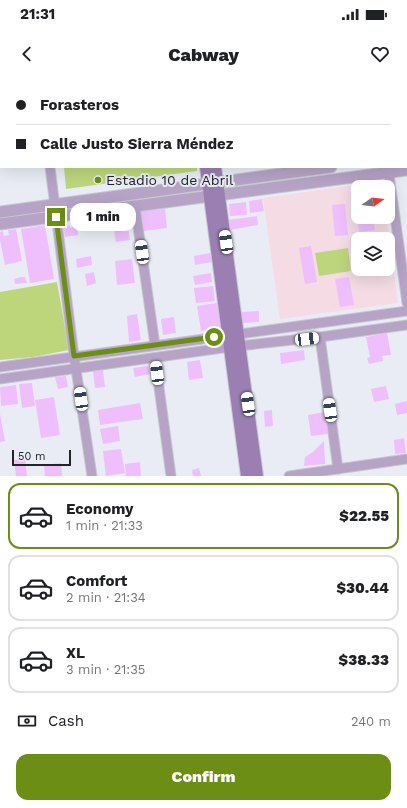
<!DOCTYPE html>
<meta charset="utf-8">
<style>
body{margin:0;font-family:"Work Sans",sans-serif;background:#f6f6f6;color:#202124;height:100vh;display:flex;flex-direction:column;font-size:15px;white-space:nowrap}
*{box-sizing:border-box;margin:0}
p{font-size:13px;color:#757577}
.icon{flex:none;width:22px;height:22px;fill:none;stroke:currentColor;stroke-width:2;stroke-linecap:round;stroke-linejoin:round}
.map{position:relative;height:396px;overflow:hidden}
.drawer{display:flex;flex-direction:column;background:#fff;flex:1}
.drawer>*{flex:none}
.guide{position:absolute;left:0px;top:0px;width:407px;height:88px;box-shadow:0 4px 16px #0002;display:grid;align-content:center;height:88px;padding:0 16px;background:#fff}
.needle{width:26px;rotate:76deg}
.controls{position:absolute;left:351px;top:100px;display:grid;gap:8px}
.controls a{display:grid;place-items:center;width:44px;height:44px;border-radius:8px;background:#fff;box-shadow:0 4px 16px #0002;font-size:20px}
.scale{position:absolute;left:12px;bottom:10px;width:59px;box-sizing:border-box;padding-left:4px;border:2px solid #232427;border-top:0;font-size:11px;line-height:14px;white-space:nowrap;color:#232427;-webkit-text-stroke:3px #eaecf5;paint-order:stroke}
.end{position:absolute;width:18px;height:18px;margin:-9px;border:5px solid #6c8e15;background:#fff;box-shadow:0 0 0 2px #fff}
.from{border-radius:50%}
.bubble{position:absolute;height:28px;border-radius:12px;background:#fff;box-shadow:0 4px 16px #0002;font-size:13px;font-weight:800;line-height:28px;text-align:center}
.car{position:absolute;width:12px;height:24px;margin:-12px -6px;border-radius:5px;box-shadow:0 0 3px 1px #0007;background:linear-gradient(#fff 24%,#345 0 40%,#fff 0 76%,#345 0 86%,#fff 0)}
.guide b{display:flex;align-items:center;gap:14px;height:38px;font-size:15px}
.guide b+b{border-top:1px solid #e0e0e0}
.guide i{width:10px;height:10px;background:#202124}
ul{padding:7px 0 0;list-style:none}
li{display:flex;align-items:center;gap:12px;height:66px;margin:0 8px 6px;padding:0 8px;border:2px solid #e0e0e0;border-radius:12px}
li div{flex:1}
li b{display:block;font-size:15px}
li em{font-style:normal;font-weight:800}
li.current{border-color:#6c8e15}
li>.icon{width:36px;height:36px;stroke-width:1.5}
.pay{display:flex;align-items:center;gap:10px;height:44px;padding:0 16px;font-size:15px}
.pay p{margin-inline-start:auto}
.cta{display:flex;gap:8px;margin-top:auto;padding:8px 16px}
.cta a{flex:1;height:46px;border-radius:12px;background:#6c8e15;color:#fff;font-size:16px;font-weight:800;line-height:46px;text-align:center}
.status{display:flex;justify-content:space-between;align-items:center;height:28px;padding:0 20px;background:#fff;direction:ltr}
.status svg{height:11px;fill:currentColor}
header{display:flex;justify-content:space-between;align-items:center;height:52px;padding:0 16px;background:#fff;font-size:18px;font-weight:800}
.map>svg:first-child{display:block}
.education{fill:#f4dbe4;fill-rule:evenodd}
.green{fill:#bdd67c}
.building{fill:#eebffc}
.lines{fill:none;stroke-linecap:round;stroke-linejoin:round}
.minor-casing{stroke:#c6c8d0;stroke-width:11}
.tertiary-casing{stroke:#c6c8d0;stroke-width:13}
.secondary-casing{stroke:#c6c8d0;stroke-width:14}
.minor{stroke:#b6a3c6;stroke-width:9}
.tertiary{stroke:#b6a3c6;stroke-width:11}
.secondary{stroke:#9b7fb3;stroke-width:12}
.route{stroke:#6c8e15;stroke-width:5}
.poi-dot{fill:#6c8e15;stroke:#eaecf5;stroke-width:1.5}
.labels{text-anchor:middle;stroke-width:4;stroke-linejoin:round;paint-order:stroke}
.poi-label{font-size:14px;fill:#232427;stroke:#eaecf5;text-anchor:start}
</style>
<div class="status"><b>21:31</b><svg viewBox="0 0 49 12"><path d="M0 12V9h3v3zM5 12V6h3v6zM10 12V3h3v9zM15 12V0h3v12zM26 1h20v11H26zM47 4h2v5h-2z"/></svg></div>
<header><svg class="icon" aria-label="back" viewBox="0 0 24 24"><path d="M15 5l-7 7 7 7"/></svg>Cabway<svg class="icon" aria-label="heart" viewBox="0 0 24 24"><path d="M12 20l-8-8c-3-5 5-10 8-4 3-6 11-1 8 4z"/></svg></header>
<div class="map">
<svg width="407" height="396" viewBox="0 0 407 396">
<rect width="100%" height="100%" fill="#eaecf5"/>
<path class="education" d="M382 101 383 107H358V137H387L398 223 280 239 263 118ZM358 159H388V189H358Z"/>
<g class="green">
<polygon points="64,87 197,87 197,91 66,109"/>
<polygon points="348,168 351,191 319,196 315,173"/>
<polygon points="57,202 69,270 33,277 0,280 0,212"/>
</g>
<g class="building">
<polygon points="262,119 264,131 250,133 249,121"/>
<polygon points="246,122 247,135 230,136 229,124"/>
<polygon points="345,124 348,155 335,156 332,125"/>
<polygon points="165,129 167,148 144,151 141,131"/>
<polygon points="126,135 130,160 116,162 112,137"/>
<polygon points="257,136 258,145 230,150 228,140"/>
<polygon points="373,140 375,150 359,152 358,143"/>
<polygon points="45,145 54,199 30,203 21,149"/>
<polygon points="69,145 70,148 77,146 78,155 65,157 63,146"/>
<polygon points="16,149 22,181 5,185 0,160 0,152 3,151 4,156 9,155 8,150"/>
<polygon points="363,157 363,159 358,159 358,189 354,189 350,159"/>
<polygon points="311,166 317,202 305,204 299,168"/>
<polygon points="210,173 212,182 195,185 194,176"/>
<polygon points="91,176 92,185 77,188 76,179"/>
<polygon points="132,179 135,203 117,205 115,181"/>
<polygon points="94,192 96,203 87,206 85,194"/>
<polygon points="211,193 212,202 195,205 193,196"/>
<polygon points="21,197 25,197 27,203 15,204 14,199"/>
<polygon points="349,197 354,225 340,227 335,199"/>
<polygon points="213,206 215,221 196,223 194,208"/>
<polygon points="217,223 221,248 201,251 197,226"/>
<polygon points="259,231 259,242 242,243 241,232"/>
<polygon points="137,234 141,260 129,262 127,236"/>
<polygon points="174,237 176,253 163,255 161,239"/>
<polygon points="387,253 391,275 382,276 383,281 369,284 367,278 370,277 366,257"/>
<polygon points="304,270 305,280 281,284 280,273"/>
<polygon points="200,280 203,298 189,300 187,282"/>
<polygon points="148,286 150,294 135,297 133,288"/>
<polygon points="103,290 105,307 95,308 93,291"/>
<polygon points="66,296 68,307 58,309 55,297"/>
<polygon points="32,303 35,326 22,328 19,304"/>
<polygon points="16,305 18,324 1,326 0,307"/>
<polygon points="386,306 389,319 374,322 371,309"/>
<polygon points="54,317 60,355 41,358 35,320"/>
<polygon points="407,321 407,333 397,335 395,324"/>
<polygon points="140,323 143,339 100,345 98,330"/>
<polygon points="272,330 273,346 265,347 264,331"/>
<polygon points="325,332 328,354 311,356 308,335"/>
<polygon points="0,334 5,361 0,362"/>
<polygon points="118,346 120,361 103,364 100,349"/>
<polygon points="404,358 406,373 395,374 394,360"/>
<polygon points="324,361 325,384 304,386 305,377 313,372"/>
<polygon points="121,369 125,393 106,396 103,371"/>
<polygon points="25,379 27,396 16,396 14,380"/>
<polygon points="140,382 141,396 126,396 125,384"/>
<polygon points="61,383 62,396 45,396 44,385"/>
<polygon points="199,388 201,396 193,396 192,390"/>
</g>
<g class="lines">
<g class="minor-casing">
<g id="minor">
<polyline points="38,0 38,1"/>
<polyline points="285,0 285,1"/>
<polyline points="376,0 376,1"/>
<polyline points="50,87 74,276 92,396"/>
<polyline points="388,87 407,223"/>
<polyline points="135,126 155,265"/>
<polyline points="320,257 338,389"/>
<polyline points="155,278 171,396"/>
<polyline points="0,287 407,231"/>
<polyline points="0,299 230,267 320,257 407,245"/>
<polyline points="289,396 407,379"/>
</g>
</g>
<g class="tertiary-casing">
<g id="tertiary">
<polyline points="406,77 407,77"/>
<polyline points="0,132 331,87"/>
<polyline points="0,144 407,90"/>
</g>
</g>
<g class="secondary-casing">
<g id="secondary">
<polyline points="194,0 194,1"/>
<polyline points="204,0 204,1"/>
<polyline points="206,87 247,396"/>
<polyline points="215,87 257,396"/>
</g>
</g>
<use href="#minor" class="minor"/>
<use href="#tertiary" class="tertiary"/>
<use href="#secondary" class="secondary"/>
</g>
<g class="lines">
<polyline class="route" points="56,137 74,276 214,257"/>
</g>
<circle class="poi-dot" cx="98" cy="100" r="4"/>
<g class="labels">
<g class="poi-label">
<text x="106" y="105">Estadio 10 de Abril</text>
</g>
</g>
</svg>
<div class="controls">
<a><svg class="needle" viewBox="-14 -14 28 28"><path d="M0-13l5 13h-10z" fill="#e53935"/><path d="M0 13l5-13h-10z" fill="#757577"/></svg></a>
<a><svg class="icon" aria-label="layers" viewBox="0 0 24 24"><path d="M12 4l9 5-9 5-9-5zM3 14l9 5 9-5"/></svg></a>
</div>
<div class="scale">50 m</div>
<i class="end from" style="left:214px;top:257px"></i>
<i class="end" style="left:56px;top:137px"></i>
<div class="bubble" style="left:70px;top:123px;width:66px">1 min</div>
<i class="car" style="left:226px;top:162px;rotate:352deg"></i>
<i class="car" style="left:142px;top:172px;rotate:352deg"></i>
<i class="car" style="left:307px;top:259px;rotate:83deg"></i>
<i class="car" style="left:157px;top:293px;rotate:353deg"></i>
<i class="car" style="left:81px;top:319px;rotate:352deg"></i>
<i class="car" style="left:248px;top:324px;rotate:352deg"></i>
<i class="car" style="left:330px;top:330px;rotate:352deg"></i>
<div class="guide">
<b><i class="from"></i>Forasteros</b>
<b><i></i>Calle Justo Sierra Méndez</b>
</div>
</div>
<section class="drawer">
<ul>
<li class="current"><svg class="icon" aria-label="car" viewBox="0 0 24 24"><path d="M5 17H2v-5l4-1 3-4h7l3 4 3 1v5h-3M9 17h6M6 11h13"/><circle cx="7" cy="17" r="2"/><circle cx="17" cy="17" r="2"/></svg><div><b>Economy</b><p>1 min · 21:33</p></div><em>$22.55</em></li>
<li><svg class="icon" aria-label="car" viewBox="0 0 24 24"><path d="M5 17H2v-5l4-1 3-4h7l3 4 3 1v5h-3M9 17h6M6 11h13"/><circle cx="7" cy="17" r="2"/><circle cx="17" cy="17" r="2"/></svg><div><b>Comfort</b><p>2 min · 21:34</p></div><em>$30.44</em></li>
<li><svg class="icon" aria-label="car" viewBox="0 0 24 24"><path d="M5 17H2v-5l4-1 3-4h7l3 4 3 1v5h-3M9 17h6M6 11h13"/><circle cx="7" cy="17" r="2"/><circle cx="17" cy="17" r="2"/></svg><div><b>XL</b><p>3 min · 21:35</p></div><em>$38.33</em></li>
</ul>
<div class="pay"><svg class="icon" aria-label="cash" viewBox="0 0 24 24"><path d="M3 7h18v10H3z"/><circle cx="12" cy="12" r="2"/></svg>Cash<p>240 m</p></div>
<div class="cta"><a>Confirm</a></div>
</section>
